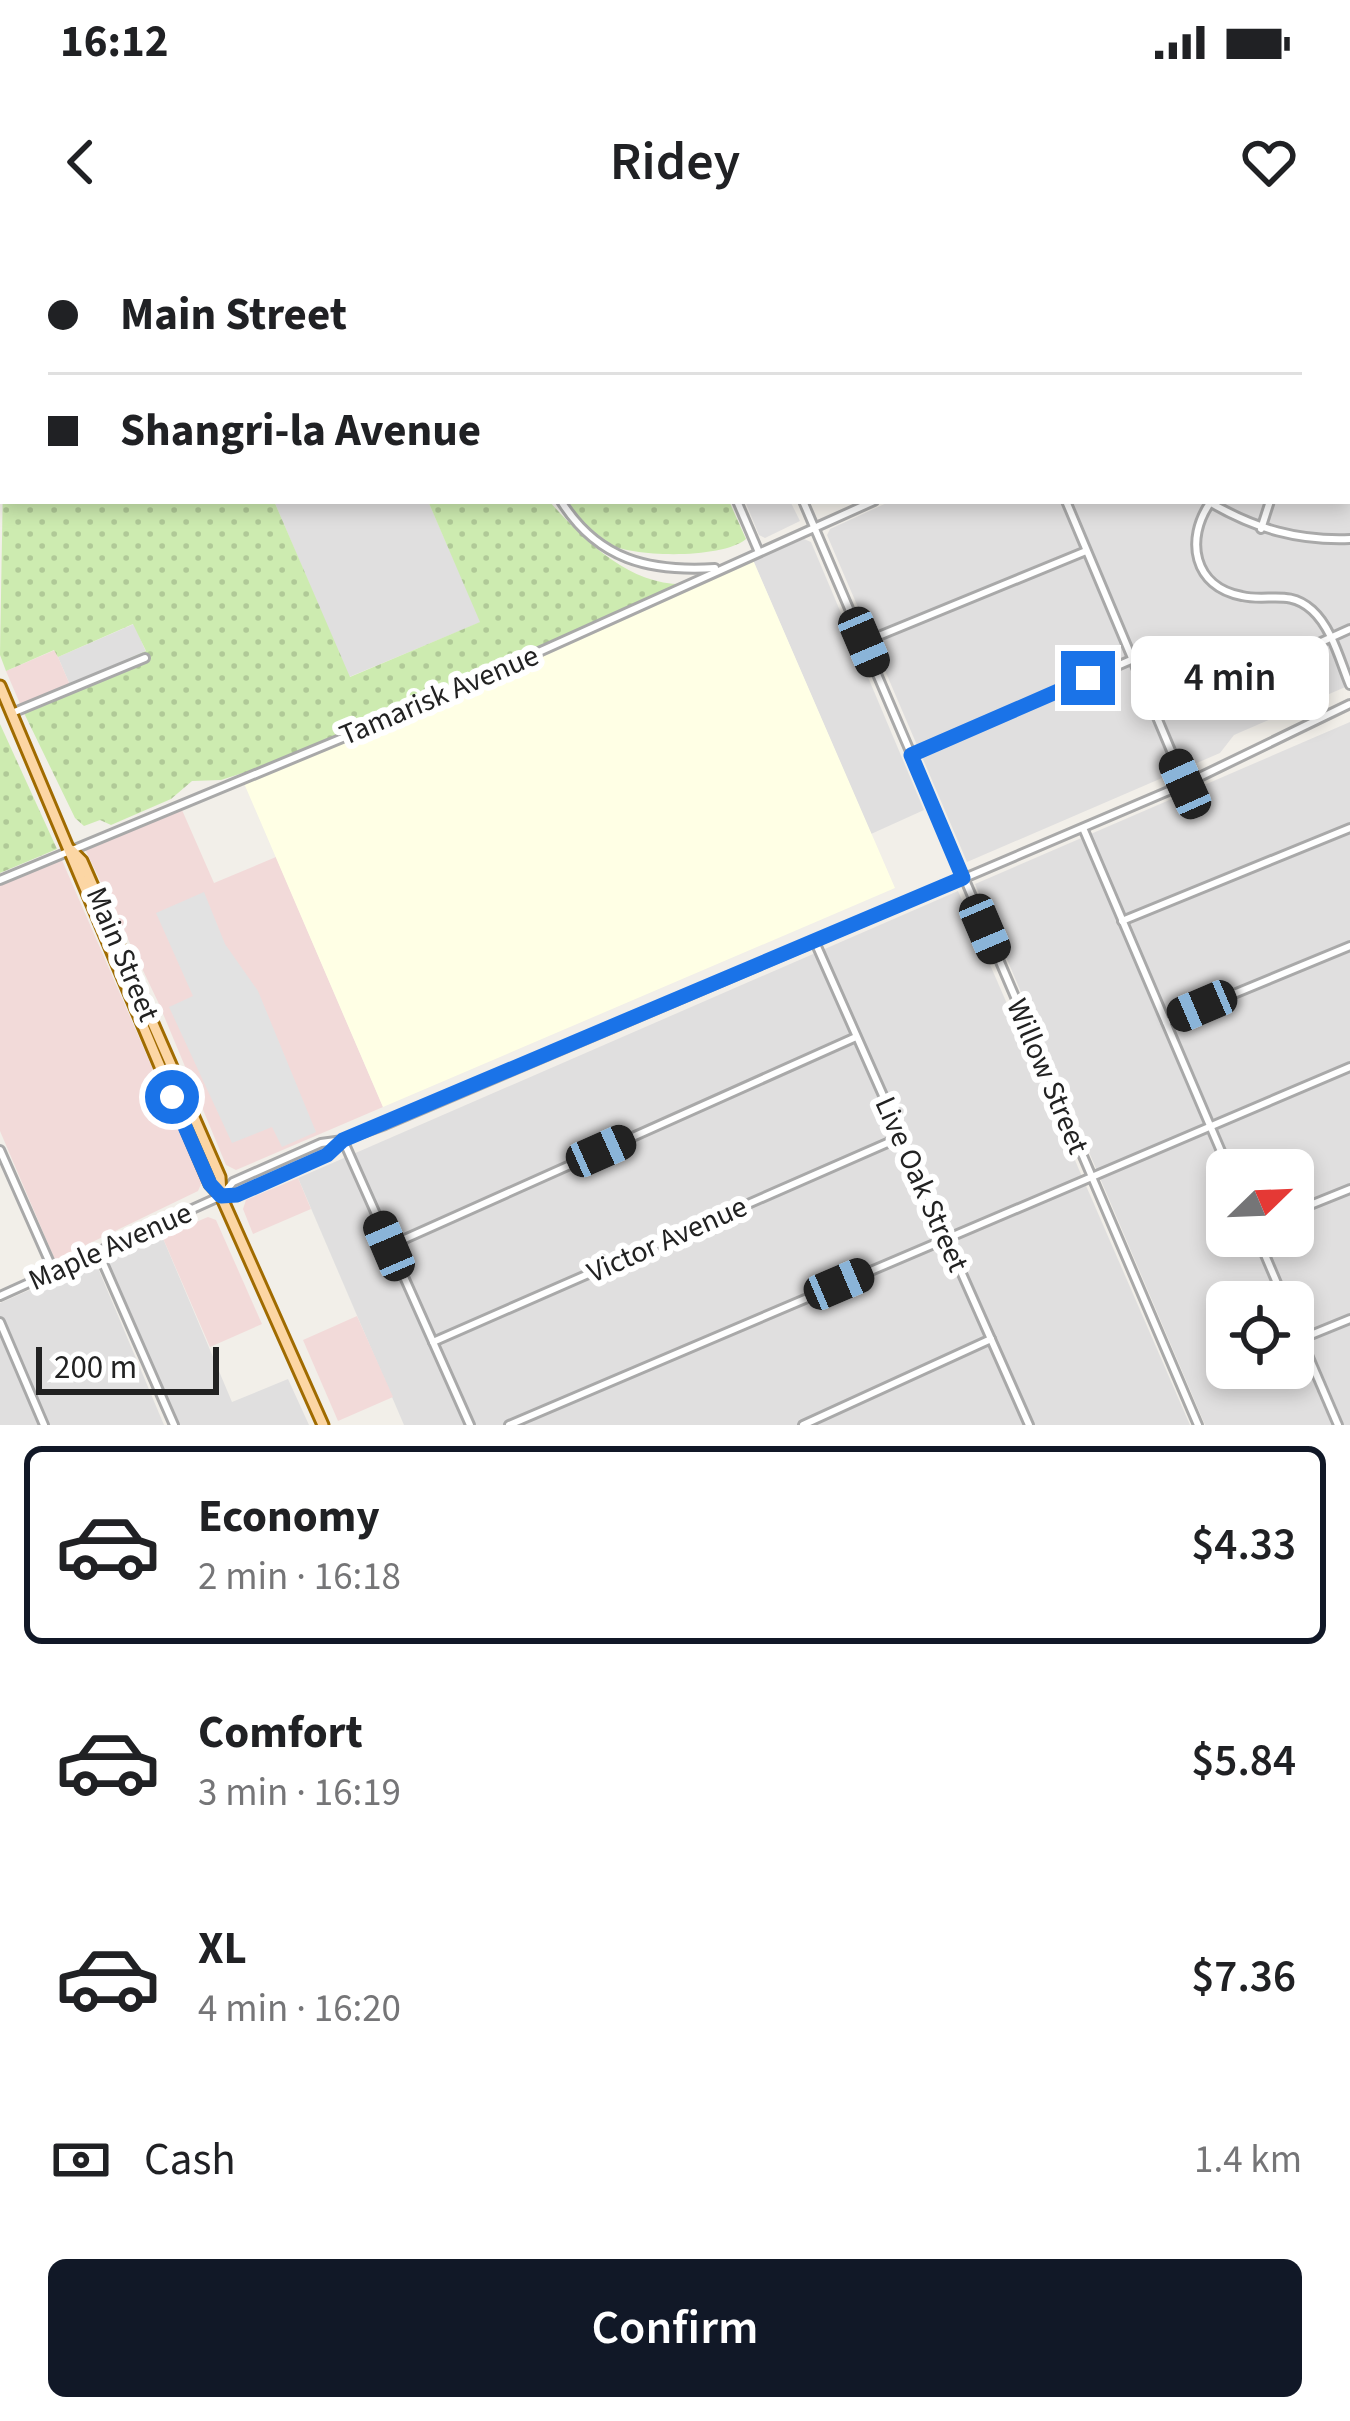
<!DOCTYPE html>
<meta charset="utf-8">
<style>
body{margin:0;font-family:"Source Sans 3",sans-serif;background:#f2f2f2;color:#202124;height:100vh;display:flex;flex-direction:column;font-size:45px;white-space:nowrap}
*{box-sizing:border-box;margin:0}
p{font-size:39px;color:#757577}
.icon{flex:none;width:66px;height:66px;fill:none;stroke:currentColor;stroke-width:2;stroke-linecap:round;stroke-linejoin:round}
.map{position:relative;height:1185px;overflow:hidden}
.side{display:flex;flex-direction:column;background:#fff;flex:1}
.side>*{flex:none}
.hud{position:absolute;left:0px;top:0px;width:1350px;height:264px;box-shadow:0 6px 18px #0003;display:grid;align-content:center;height:264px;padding:0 48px;background:#fff}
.needle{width:78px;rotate:67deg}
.tools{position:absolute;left:1206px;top:909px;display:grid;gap:24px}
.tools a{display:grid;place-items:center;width:108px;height:108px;border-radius:18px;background:#fff;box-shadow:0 6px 18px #0003;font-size:60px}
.scale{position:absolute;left:36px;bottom:30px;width:183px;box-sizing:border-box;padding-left:12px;border:6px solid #222;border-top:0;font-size:33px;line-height:42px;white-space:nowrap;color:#222;-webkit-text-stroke:9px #fff;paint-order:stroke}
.end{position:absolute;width:54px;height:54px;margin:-27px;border:15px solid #1a73e8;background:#fff;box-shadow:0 0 0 6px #fff}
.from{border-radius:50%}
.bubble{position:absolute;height:84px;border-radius:18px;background:#fff;box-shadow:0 6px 18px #0003;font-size:39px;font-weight:600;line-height:84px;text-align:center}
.car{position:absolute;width:36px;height:72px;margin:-36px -18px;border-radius:15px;box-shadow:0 0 9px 3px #0007;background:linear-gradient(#222 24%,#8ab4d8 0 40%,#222 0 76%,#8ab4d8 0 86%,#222 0)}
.hud b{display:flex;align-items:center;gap:42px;height:114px;font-size:45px}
.hud b+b{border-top:3px solid #e0e0e0}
.hud i{width:30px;height:30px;background:#202124}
ul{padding:21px 0 0;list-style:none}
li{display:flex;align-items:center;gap:36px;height:198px;margin:0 24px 18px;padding:0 24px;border:6px solid transparent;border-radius:18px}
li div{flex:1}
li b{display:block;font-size:45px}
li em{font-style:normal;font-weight:600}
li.active{border-color:#111827}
li>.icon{width:108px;height:108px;stroke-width:1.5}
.pay{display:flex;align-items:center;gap:30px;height:132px;padding:0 48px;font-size:45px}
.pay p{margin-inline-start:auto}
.cta{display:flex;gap:24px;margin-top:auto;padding:24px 48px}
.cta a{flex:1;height:138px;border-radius:18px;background:#111827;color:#fff;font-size:48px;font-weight:600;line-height:138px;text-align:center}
.status{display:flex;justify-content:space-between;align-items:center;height:84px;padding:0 60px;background:#fff;direction:ltr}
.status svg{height:33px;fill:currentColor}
header{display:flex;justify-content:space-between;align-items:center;height:156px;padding:0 48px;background:#fff;font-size:54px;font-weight:600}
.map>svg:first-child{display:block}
.residential{fill:#e0dfdf;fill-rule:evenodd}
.commercial{fill:#f2dad9}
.education{fill:#ffffe5}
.grass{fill:url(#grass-dots)}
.parking{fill:#e2e2e2}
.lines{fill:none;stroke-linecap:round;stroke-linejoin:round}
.minor-casing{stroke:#a9a9a9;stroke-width:12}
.major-casing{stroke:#a06b00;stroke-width:15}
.minor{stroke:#fff;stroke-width:6}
.major{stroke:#fcd6a4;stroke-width:9}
.route{stroke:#1a73e8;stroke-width:15}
.labels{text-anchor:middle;stroke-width:12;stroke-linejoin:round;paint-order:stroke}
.street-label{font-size:30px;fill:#222;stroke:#fff}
</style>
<div class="status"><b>16:12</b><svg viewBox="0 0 49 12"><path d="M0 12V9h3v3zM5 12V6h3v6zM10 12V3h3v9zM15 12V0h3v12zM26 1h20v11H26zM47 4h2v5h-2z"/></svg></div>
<header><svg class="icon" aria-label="back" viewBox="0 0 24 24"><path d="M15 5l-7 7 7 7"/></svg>Ridey<svg class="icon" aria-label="heart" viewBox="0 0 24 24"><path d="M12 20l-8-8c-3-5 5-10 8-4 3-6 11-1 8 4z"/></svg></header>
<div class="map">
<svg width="1350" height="1185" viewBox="0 0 1350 1185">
<defs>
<pattern id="grass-dots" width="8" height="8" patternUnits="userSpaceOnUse" patternTransform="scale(3)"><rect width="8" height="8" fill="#cdebb0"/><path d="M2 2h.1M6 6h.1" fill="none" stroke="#b0c997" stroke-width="1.8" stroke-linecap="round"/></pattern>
</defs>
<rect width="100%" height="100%" fill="#f2efe9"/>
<g class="residential">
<polygon points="0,0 490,0 3,3 0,217"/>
<polygon points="635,0 1019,0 1020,3 636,3"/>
<polygon points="1350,62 1350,445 1234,495 1220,513 967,622 827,295 830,289 891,261 1347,261"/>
<polygon points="274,261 428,261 481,382 349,437"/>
<polygon points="745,261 790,261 800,281 765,298 759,295"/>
<polygon points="804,299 811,302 924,570 871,594 753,320"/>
<polygon points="134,384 146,412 70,445 58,417"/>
<path d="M1350 482V1185H1205L975 644ZM1227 930H1293V996H1227ZM1227 1062H1293V1128H1227Z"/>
<polygon points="958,651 1190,1185 404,1185 298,938"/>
<polygon points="162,996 232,1162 288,1139 309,1185 180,1185 108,1021"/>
<polygon points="95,1021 164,1185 0,1185 0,1063"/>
</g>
<g class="commercial">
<polygon points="55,410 73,452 24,473 6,431"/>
<polygon points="182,570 214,643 276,617 383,867 236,930 226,925 159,764 85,609"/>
<polygon points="61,618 202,942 198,951 55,1020 0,891 0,643"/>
<polygon points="298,938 311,969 253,994 243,969 246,960"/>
<polygon points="208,977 216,980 262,1084 210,1107 162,996"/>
<polygon points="357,1076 393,1157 338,1181 303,1100"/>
</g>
<polygon class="education" points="753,320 895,648 383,867 243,541 350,499"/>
<g class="grass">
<polygon points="1019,0 1350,0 1350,45 1347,46 1347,3"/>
<path d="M3 240V261H274L350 437 480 382 428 261H549C585 301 631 348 689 344L277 522 221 540 192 541 171 559 111 585 100 580 84 586 75 578 24 473 72 452 70 445 146 411 133 384 58 417 54 410 6 431 0 415Z"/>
<path d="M568 261H729L746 299C722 319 633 318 606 303 590 294 577 277 568 261Z"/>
<polygon points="0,484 57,609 0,633"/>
</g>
<polygon class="parking" points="204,652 225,704 258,751 316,892 282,907 272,887 232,903 169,767 193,756 156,673"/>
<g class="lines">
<g class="minor-casing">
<g id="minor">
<polyline points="45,0 46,3"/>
<polyline points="159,0 160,3"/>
<polyline points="277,0 278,3"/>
<polyline points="390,0 392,3"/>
<polyline points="502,0 503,3"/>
<polyline points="623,0 624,3"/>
<polyline points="676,0 677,3"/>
<polyline points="817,0 818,3"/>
<polyline points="980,0 981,3"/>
<polyline points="520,3 527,0"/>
<polyline points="727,3 732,0"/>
<polyline points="915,3 922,0"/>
<polyline points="1347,55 1350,54"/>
<polyline points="1347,133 1350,131"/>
<polyline points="0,163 3,170"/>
<polyline points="1347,204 1350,198"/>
<polyline points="1347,219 1350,226"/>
<polyline points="0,226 3,225"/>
<path d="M561 261C598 320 649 332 715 328"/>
<polyline points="737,261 758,310"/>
<polyline points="803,261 1198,1185"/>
<polyline points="1066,261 1185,544"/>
<path d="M1210 263C1185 299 1193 347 1242 356 1268 362 1289 349 1312 370 1332 388 1340 421 1350 445"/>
<path d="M1211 263C1256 289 1298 301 1350 299"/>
<polyline points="1261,289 1270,261"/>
<polyline points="864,402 1086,311"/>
<polyline points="1250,428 1277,422 1350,389"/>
<polyline points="12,473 145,418"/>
<polyline points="911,515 1131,420"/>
<polyline points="1083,588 1229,930"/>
<polyline points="0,640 410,470 874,261"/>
<polyline points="1122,681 1350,588"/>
<polyline points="815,702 1029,1185"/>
<polyline points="1166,782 1350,706"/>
<polyline points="343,900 470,1185"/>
<polyline points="0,910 54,1032"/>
<polyline points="223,954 233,942 321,903 343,900 385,885 1185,544 1350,464"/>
<polyline points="1293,972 1350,949"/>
<polyline points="1257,996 1285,1062"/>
<polyline points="389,1006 856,797"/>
<polyline points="99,1014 174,1185"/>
<polyline points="0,1056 221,956 237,955 327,915 341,903"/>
<polyline points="1293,1080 1338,1185"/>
<polyline points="0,1082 44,1185"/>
<polyline points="1301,1099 1350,1079"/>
<polyline points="433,1102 901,897"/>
<polyline points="509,1185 1350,827"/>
<polyline points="803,1185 991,1099"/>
</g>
</g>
<g class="major-casing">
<g id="major">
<polyline points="0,446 183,881 210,944 221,956 323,1185"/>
<polyline points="71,610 82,621 220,937 221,955"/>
</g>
</g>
<use href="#minor" class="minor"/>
<use href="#major" class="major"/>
</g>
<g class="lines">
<polyline class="route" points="172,857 210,944 221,956 237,955 327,915 343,900 963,638 911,515 1088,438"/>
</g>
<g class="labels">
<g class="street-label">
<text transform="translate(439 455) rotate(-23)" y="10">Tamarisk Avenue</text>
<text transform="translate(123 714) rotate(67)" y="10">Main Street</text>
<text transform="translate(1048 836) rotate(67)" y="10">Willow Street</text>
<text transform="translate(922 944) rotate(66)" y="10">Live Oak Street</text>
<text transform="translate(667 999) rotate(-24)" y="10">Victor Avenue</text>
<text transform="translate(110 1006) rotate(-24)" y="10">Maple Avenue</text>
</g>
</g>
</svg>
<div class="tools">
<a><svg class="needle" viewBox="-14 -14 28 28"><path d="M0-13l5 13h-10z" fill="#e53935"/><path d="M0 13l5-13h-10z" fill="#757577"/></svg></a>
<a><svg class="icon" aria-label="locate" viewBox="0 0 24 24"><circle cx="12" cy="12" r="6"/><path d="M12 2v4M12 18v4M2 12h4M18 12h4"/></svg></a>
</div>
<div class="scale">200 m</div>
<i class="end from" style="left:172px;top:857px"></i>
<i class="end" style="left:1088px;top:438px"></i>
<div class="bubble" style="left:1131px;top:396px;width:198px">4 min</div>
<i class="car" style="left:864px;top:402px;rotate:157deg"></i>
<i class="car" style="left:1185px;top:544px;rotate:336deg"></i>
<i class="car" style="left:985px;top:689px;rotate:157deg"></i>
<i class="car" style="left:1202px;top:766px;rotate:247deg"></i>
<i class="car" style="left:601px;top:911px;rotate:66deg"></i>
<i class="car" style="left:389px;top:1006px;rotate:337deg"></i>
<i class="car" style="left:839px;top:1044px;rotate:67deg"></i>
<div class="hud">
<b><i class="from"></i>Main Street</b>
<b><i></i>Shangri-la Avenue</b>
</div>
</div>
<section class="side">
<ul>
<li class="active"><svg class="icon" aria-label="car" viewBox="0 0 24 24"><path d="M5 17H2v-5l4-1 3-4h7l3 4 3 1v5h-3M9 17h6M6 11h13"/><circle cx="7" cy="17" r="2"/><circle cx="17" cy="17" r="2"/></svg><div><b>Economy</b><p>2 min · 16:18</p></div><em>$4.33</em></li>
<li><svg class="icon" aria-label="car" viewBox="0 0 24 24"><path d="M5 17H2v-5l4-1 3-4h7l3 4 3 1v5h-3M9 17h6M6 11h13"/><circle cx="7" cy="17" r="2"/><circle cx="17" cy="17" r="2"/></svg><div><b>Comfort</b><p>3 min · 16:19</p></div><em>$5.84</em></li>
<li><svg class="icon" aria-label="car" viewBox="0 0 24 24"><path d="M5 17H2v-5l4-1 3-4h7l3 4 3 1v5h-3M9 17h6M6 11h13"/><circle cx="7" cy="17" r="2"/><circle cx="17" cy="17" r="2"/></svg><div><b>XL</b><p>4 min · 16:20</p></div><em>$7.36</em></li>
</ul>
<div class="pay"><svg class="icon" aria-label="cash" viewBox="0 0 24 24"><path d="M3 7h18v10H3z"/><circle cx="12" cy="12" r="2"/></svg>Cash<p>1.4 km</p></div>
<div class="cta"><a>Confirm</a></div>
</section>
